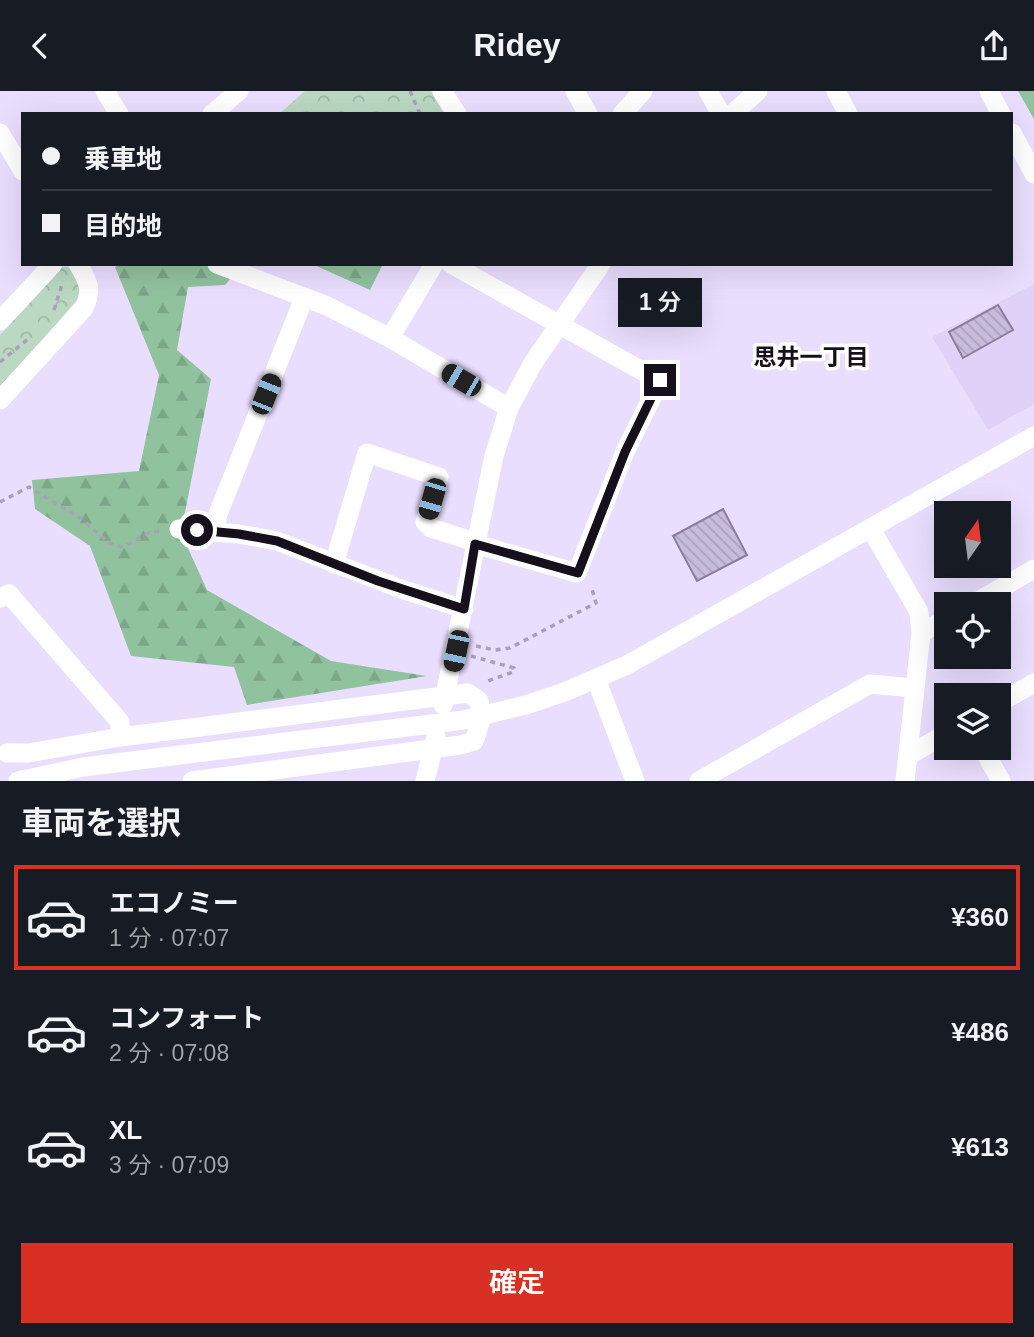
<!DOCTYPE html>
<html lang="ja">
<meta charset="utf-8">
<style>
body{margin:0;font-family:Arial,"Noto Sans JP",sans-serif;background:#242831;color:#f1f3f6;height:100vh;display:flex;flex-direction:column;font-size:26px;white-space:nowrap}
*{box-sizing:border-box;margin:0}
p{font-size:23px;color:#9ea1a6}
.icon{flex:none;width:38px;height:38px;fill:none;stroke:currentColor;stroke-width:2;stroke-linecap:round;stroke-linejoin:round}
.map{position:relative;height:690px;overflow:hidden}
.panel{display:flex;flex-direction:column;background:#171b24;flex:1}
.panel>*{flex:none}
.guide{position:absolute;left:21px;top:21px;width:992px;height:154px;border-radius:0px;box-shadow:0 7px 28px #0002;display:grid;align-content:center;height:154px;padding:0 21px;background:#171b24}
.needle{width:46px;rotate:14deg}
.fabs{position:absolute;left:934px;top:410px;display:grid;gap:14px}
.fabs a{display:grid;place-items:center;width:77px;height:77px;border-radius:0px;background:#171b24;box-shadow:0 7px 28px #0002;font-size:35px}
.end{position:absolute;width:32px;height:32px;margin:-16px;border:9px solid #15101b;background:#fff;box-shadow:0 0 0 4px #fff}
.from{border-radius:50%}
.bubble{position:absolute;height:49px;border-radius:0px;background:#171b24;box-shadow:0 7px 28px #0002;font-size:23px;font-weight:600;line-height:49px;text-align:center}
.car{position:absolute;width:21px;height:42px;margin:-21px -10px;border-radius:9px;box-shadow:0 0 5px 2px #0007;background:linear-gradient(#222 24%,#8ab4d8 0 40%,#222 0 76%,#8ab4d8 0 86%,#222 0)}
.guide b{display:flex;align-items:center;gap:24px;height:66px;font-size:26px}
.guide b+b{border-top:2px solid #363941}
.guide i{width:18px;height:18px;background:#f1f3f6}
ul{padding:0;list-style:none}
li{display:flex;align-items:center;gap:21px;height:105px;margin:0 14px 10px;padding:0 7px;border:4px solid transparent;border-radius:0px}
li div{flex:1}
li b{display:block;font-size:26px}
li em{font-style:normal;font-weight:600}
li.selected{border-color:#d93025}
li>.icon{width:63px;height:63px;stroke-width:1.5}
h2{padding:0 21px;font-size:32px;line-height:84px}
.cta{display:flex;gap:14px;margin-top:auto;padding:14px 21px}
.cta a{flex:1;height:80px;border-radius:0px;background:#d93025;color:#fff;font-size:28px;font-weight:600;line-height:80px;text-align:center}
header{display:flex;justify-content:space-between;align-items:center;height:91px;padding:0 21px;background:#171b24;font-size:32px;font-weight:600}
.map>svg:first-child{display:block}
.built{fill:#e0d1f8}
.forest{fill:url(#forest-firs)}
.park{fill:url(#park-crowns)}
.building{fill:url(#building-back-hatch);stroke:#8a7e9c;stroke-width:2}
.lines{fill:none;stroke-linecap:round;stroke-linejoin:round}
.path{stroke:#aaa0ba;stroke-width:3.5;stroke-dasharray:5 5;stroke-linecap:butt}
.minor{stroke:#fff;stroke-width:19}
.route{stroke:#15101b;stroke-width:9}
.labels{text-anchor:middle;stroke-width:7;stroke-linejoin:round;paint-order:stroke}
.neighbourhood-label{font-size:23px;font-weight:bold;fill:#15101b;stroke:#fff}
</style>
<header><svg class="icon" aria-label="back" viewBox="0 0 24 24"><path d="M15 5l-7 7 7 7"/></svg>Ridey<svg class="icon" aria-label="share" viewBox="0 0 24 24"><path d="M12 15V3M7 8l5-5 5 5M5 13v7h14v-7"/></svg></header>
<div class="map">
<svg width="1034" height="690" viewBox="0 0 1034 690">
<defs>
<pattern id="forest-firs" width="22" height="20" patternUnits="userSpaceOnUse" patternTransform="scale(1.75)"><rect width="22" height="20" fill="#91c29e"/><path d="M5 1l3.5 6h-7zM16 11l3.5 6h-7z" fill="#7ca688"/></pattern>
<pattern id="park-crowns" width="20" height="18" patternUnits="userSpaceOnUse" patternTransform="scale(1.75)"><rect width="20" height="18" fill="#bad8c2"/><path d="M2 6a3 3 0 1 1 6 0M12 15a3 3 0 1 1 6 0" fill="none" stroke="#9fb8a6"/></pattern>
<pattern id="building-back-hatch" width="6" height="6" patternUnits="userSpaceOnUse" patternTransform="scale(1.75)"><rect width="6" height="6" fill="#c8bcdc"/><path d="M-1 5l2 2M0 0l6 6M5-1l2 2" fill="none" stroke="#aba1bc"/></pattern>
</defs>
<rect width="100%" height="100%" fill="#eadeff"/>
<polygon class="built" points="1034,193 1034,313 988,339 932,246"/>
<g class="forest">
<polygon points="1018,0 1034,0 1034,28"/>
<polygon points="120,173 243,173 225,194 188,196 177,259 211,288 181,442 207,499 331,570 427,585 247,614 234,576 131,565 90,455 35,418 32,389 139,380 159,284 115,176"/>
<polygon points="312,173 383,173 370,199"/>
</g>
<g class="park">
<polygon points="305,0 431,0 444,23 279,23"/>
<polygon points="61,176 72,177 82,195 80,205 0,300 0,244"/>
</g>
<g class="building">
<polygon points="998,214 1013,239 963,267 949,241"/>
<polygon points="723,418 747,464 697,490 673,445"/>
</g>
<g class="lines">
<g class="path">
<polyline points="410,0 420,23"/>
<polyline points="54,219 63,190"/>
<polyline points="0,271 28,248"/>
<polyline points="0,411 29,396 80,427 109,452 123,456 149,442 160,440"/>
<polyline points="476,555 495,559 510,557 596,512 591,495"/>
<polyline points="471,565 514,577 513,581 485,591"/>
</g>
<g class="minor">
<polyline points="105,0 119,23"/>
<polyline points="442,0 457,23"/>
<polyline points="575,0 588,23"/>
<polyline points="708,0 721,23"/>
<polyline points="836,0 848,23"/>
<polyline points="989,0 1001,23"/>
<polyline points="212,23 239,0"/>
<polyline points="622,23 643,0"/>
<polyline points="732,23 758,0"/>
<polyline points="0,42 23,80"/>
<polyline points="1012,42 1034,83"/>
<polyline points="217,173 327,215 390,247 509,317"/>
<polyline points="451,173 660,290 625,361 577,482 475,453"/>
<polyline points="0,230 53,173"/>
<polyline points="390,247 434,173"/>
<path d="M0 309 84 217C93 198 88 190 78 173"/>
<polyline points="179,438 239,443 277,450 401,498 464,518"/>
<polyline points="871,438 919,521 921,542 905,690"/>
<polyline points="215,441 218,423 304,207"/>
<polyline points="334,473 367,362 439,386 425,431 431,437 475,451"/>
<polyline points="0,507 9,503 120,631 120,646"/>
<polyline points="973,513 1034,478"/>
<polyline points="921,542 947,527"/>
<polyline points="596,588 635,690"/>
<polyline points="999,612 1034,592"/>
<polyline points="443,614 494,365 509,317 533,272 601,173"/>
<polyline points="982,656 1001,690"/>
<polyline points="7,662 29,662 120,646 468,602 479,610 482,626 474,650 461,654 192,690"/>
<polyline points="908,665 947,642"/>
<polyline points="18,690 83,676 464,629 529,613 567,600 627,574 1034,345"/>
<polyline points="425,690 436,646"/>
<polyline points="699,690 870,593 914,597"/>
</g>
</g>
<g class="lines">
<polyline class="route" points="197,439 239,443 277,450 378,490 464,518 475,453 578,482 625,361 660,289"/>
</g>
<g class="labels">
<g class="neighbourhood-label">
<text x="811" y="274">思井一丁目</text>
</g>
</g>
</svg>
<div class="fabs">
<a><svg class="needle" viewBox="-14 -14 28 28"><path d="M0-13l5 13h-10z" fill="#e53935"/><path d="M0 13l5-13h-10z" fill="#9ea1a6"/></svg></a>
<a><svg class="icon" aria-label="locate" viewBox="0 0 24 24"><circle cx="12" cy="12" r="6"/><path d="M12 2v4M12 18v4M2 12h4M18 12h4"/></svg></a>
<a><svg class="icon" aria-label="layers" viewBox="0 0 24 24"><path d="M12 4l9 5-9 5-9-5zM3 14l9 5 9-5"/></svg></a>
</div>
<i class="end from" style="left:197px;top:439px"></i>
<i class="end" style="left:660px;top:289px"></i>
<div class="bubble" style="left:618px;top:187px;width:84px">1 分</div>
<i class="car" style="left:461px;top:289px;rotate:300deg"></i>
<i class="car" style="left:266px;top:303px;rotate:22deg"></i>
<i class="car" style="left:432px;top:408px;rotate:196deg"></i>
<i class="car" style="left:456px;top:560px;rotate:192deg"></i>
<div class="guide">
<b><i class="from"></i>乗車地</b>
<b><i></i>目的地</b>
</div>
</div>
<section class="panel">
<h2>車両を選択</h2>
<ul>
<li class="selected"><svg class="icon" aria-label="car" viewBox="0 0 24 24"><path d="M5 17H2v-5l4-1 3-4h7l3 4 3 1v5h-3M9 17h6M6 11h13"/><circle cx="7" cy="17" r="2"/><circle cx="17" cy="17" r="2"/></svg><div><b>エコノミー</b><p>1 分 · 07:07</p></div><em>¥360</em></li>
<li><svg class="icon" aria-label="car" viewBox="0 0 24 24"><path d="M5 17H2v-5l4-1 3-4h7l3 4 3 1v5h-3M9 17h6M6 11h13"/><circle cx="7" cy="17" r="2"/><circle cx="17" cy="17" r="2"/></svg><div><b>コンフォート</b><p>2 分 · 07:08</p></div><em>¥486</em></li>
<li><svg class="icon" aria-label="car" viewBox="0 0 24 24"><path d="M5 17H2v-5l4-1 3-4h7l3 4 3 1v5h-3M9 17h6M6 11h13"/><circle cx="7" cy="17" r="2"/><circle cx="17" cy="17" r="2"/></svg><div><b>XL</b><p>3 分 · 07:09</p></div><em>¥613</em></li>
</ul>
<div class="cta"><a>確定</a></div>
</section>
